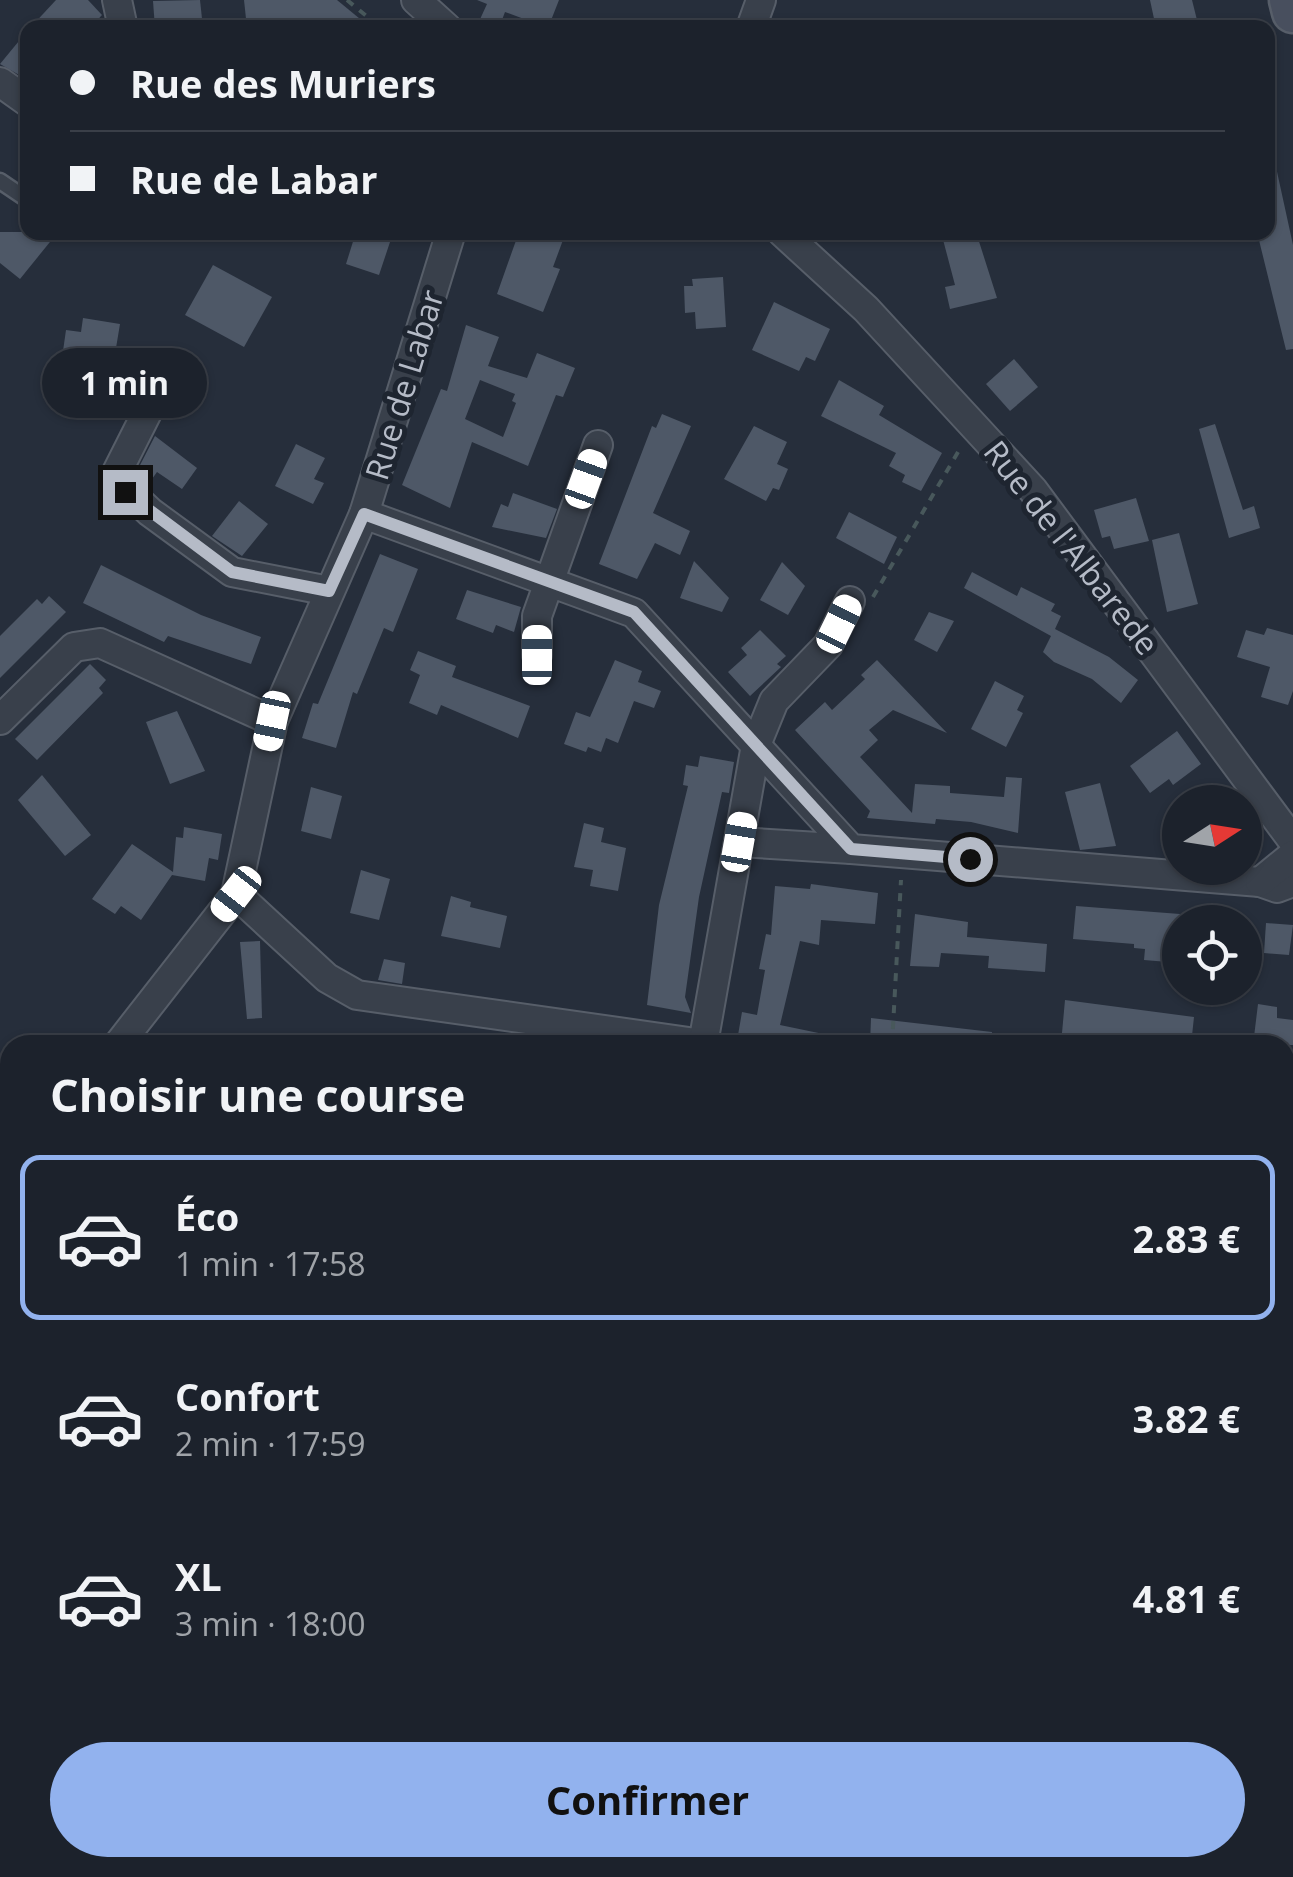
<!DOCTYPE html>
<html lang="fr">
<meta charset="utf-8">
<style>
body{margin:0;font-family:"Open Sans",sans-serif;background:#252a34;color:#f1f3f6;height:100vh;display:flex;flex-direction:column;font-size:38px;white-space:nowrap}
*{box-sizing:border-box;margin:0}
p{font-size:32px;color:#a0a4a9}
.icon{flex:none;width:55px;height:55px;fill:none;stroke:currentColor;stroke-width:2;stroke-linecap:round;stroke-linejoin:round}
.map{position:relative;flex:1;overflow:hidden}
.drawer{position:absolute;left:0px;top:1035px;width:1295px;height:842px;display:flex;flex-direction:column;background:#1c222c;border-radius:30px 30px 0 0;box-shadow:0 2px 8px #0004,0 0 0 2px #3a3f48}
.drawer>*{flex:none}
.hud{position:absolute;left:20px;top:20px;width:1255px;height:220px;border-radius:20px;box-shadow:0 2px 8px #0004,0 0 0 2px #3a3f48;display:grid;align-content:center;height:220px;padding:0 50px;background:#1c222c}
.needle{width:65px;rotate:78deg}
.controls{position:absolute;left:1162px;top:785px;display:grid;gap:20px}
.controls a{display:grid;place-items:center;width:100px;height:100px;border-radius:50%;background:#1c222c;box-shadow:0 2px 8px #0004,0 0 0 2px #3a3f48;font-size:50px}
.end{position:absolute;width:45px;height:45px;margin:-22px;border:12px solid #b5bbc7;background:#111;box-shadow:0 0 0 5px #111}
.from{border-radius:50%}
.bubble{position:absolute;height:70px;border-radius:35px;background:#1c222c;box-shadow:0 2px 8px #0004,0 0 0 2px #3a3f48;font-size:32px;font-weight:700;line-height:70px;text-align:center}
.car{position:absolute;width:30px;height:60px;margin:-30px -15px;border-radius:12px;box-shadow:0 0 8px 2px #0007;background:linear-gradient(#fff 24%,#345 0 40%,#fff 0 76%,#345 0 86%,#fff 0)}
.hud b{display:flex;align-items:center;gap:35px;height:95px;font-size:38px}
.hud b+b{border-top:2px solid #3a3f48}
.hud i{width:25px;height:25px;background:#f1f3f6}
ul{padding:0;list-style:none}
li{display:flex;align-items:center;gap:30px;height:165px;margin:0 20px 15px;padding:0 30px;border:5px solid transparent;border-radius:20px}
li div{flex:1}
li b{display:block;font-size:38px}
li em{font-style:normal;font-weight:700}
li.on{border-color:#92b2ee}
li>.icon{width:90px;height:90px;stroke-width:1.5}
h2{padding:0 50px;font-size:45px;line-height:120px}
.button{display:flex;gap:20px;margin-top:auto;padding:20px 50px}
.button a{flex:1;height:115px;border-radius:60px;background:#92b2ee;color:#111;font-size:40px;font-weight:700;line-height:115px;text-align:center}
.map>svg:first-child{display:block}
.building{fill:#4e5867;fill-rule:evenodd}
.lines{fill:none;stroke-linecap:round;stroke-linejoin:round}
.lane-casing{stroke:#575e69;stroke-width:19}
.street-casing{stroke:#575e69;stroke-width:32}
.secondary-casing{stroke:#575e69;stroke-width:45}
.path{stroke:#48585b;stroke-width:4;stroke-dasharray:8 8;stroke-linecap:butt}
.lane{stroke:#39404b;stroke-width:14}
.street{stroke:#39404b;stroke-width:28}
.secondary{stroke:#484f5e;stroke-width:40}
.route{stroke:#b5bbc7;stroke-width:12}
.labels{text-anchor:middle;stroke-width:10;stroke-linejoin:round;paint-order:stroke}
.street-label{font-size:32px;fill:#b5bbc7;stroke:#1e2530}
</style>
<div class="map">
<svg width="1293" height="1877" viewBox="0 0 1293 1877">
<rect width="100%" height="100%" fill="#262e3b"/>
<g class="building">
<polygon points="56,0 88,0 102,15 90,28 30,28"/>
<polygon points="200,0 203,28 155,28 153,1"/>
<polygon points="244,0 337,0 371,28 247,28"/>
<polygon points="477,0 559,0 548,28 505,12 499,28 476,28 487,4"/>
<polygon points="1150,0 1192,0 1199,28 1156,28"/>
<polygon points="28,30 28,80 0,64"/>
<polygon points="1276,167 1293,245 1293,349 1286,350 1257,232 1268,232 1268,168"/>
<polygon points="0,232 58,232 20,279 0,263"/>
<polygon points="356,232 392,236 379,275 346,264"/>
<polygon points="519,232 566,232 553,267 560,269 543,312 497,294"/>
<polygon points="941,232 976,232 997,298 950,309 945,287 955,285"/>
<polygon points="213,265 272,297 244,347 185,315"/>
<polygon points="723,277 726,327 696,329 695,312 685,313 684,286 693,286 692,279"/>
<polygon points="774,302 830,329 815,361 806,357 799,371 752,350"/>
<polygon points="83,318 120,324 110,384 132,387 125,417 80,412 88,356 63,351 66,330 81,332"/>
<path d="M466 325 499 337 488 366 527 378 537 353 575 368 563 397 556 395 528 466 472 442 450 508 402 485 441 389 447 391ZM480 380 515 394 512 401 516 403 503 437 465 419Z"/>
<polygon points="1014,359 1038,387 1010,411 986,384"/>
<polygon points="839,380 884,406 879,415 942,453 921,491 902,482 905,475 889,466 896,453 821,416"/>
<polygon points="662,414 691,426 653,513 690,531 680,555 655,543 637,579 599,564 652,426 656,428"/>
<polygon points="1215,424 1243,510 1254,506 1260,528 1229,538 1199,429"/>
<polygon points="754,426 787,442 777,464 788,469 779,490 773,488 766,501 724,479"/>
<polygon points="155,436 197,468 182,489 157,472 152,479 138,469"/>
<polygon points="296,444 325,458 314,479 324,483 313,504 275,486"/>
<polygon points="513,493 557,509 546,538 492,527 501,504 508,507"/>
<polygon points="1136,498 1149,541 1114,549 1110,536 1102,538 1094,510"/>
<polygon points="239,501 268,524 242,556 212,536"/>
<polygon points="849,512 897,537 884,564 836,538"/>
<polygon points="1179,533 1198,604 1167,612 1152,540"/>
<polygon points="380,554 418,569 393,632 384,628 357,694 353,692 336,748 302,738 313,703 318,704"/>
<polygon points="694,561 729,598 722,612 680,598"/>
<polygon points="782,562 805,586 788,615 760,600"/>
<polygon points="101,565 201,615 261,637 251,664 168,636 164,642 83,603"/>
<polygon points="972,572 1017,596 1021,587 1055,604 1051,611 1061,616 1055,629 1109,657 1138,680 1121,703 1092,679 1054,662 1043,652 1051,636 964,588"/>
<polygon points="467,590 521,607 514,632 496,625 493,633 456,619"/>
<polygon points="49,596 66,612 0,678 0,636 37,599 42,604"/>
<polygon points="929,612 954,621 937,652 914,640"/>
<polygon points="1267,628 1293,635 1293,691 1288,705 1261,697 1270,667 1237,657 1246,630 1264,635"/>
<polygon points="760,630 786,656 777,664 781,667 750,696 728,672 747,655 741,648"/>
<polygon points="418,651 456,666 452,677 530,706 518,738 441,705 437,715 409,703 420,675 410,670"/>
<polygon points="615,660 642,671 638,682 661,691 654,708 634,701 618,743 606,738 601,752 588,747 586,752 564,744 576,712 590,717"/>
<polygon points="877,660 947,733 893,710 869,730 878,740 860,757 912,813 915,784 950,786 950,793 1004,797 1006,777 1022,778 1018,833 971,822 936,819 935,824 867,818 870,811 795,730 825,702 832,710 865,679 861,675"/>
<polygon points="90,664 106,680 99,688 103,693 37,760 15,739"/>
<polygon points="995,681 1024,696 1017,710 1023,713 1006,747 971,729"/>
<polygon points="177,711 205,771 170,784 146,722"/>
<polygon points="1177,731 1201,764 1173,785 1169,779 1150,793 1130,766"/>
<polygon points="700,756 734,762 729,793 722,792 699,897 685,997 691,1013 647,1005 659,905 688,786 683,785 686,765 698,767"/>
<polygon points="42,775 91,835 65,856 18,800"/>
<polygon points="1100,783 1116,846 1080,850 1065,792"/>
<polygon points="311,787 342,796 331,839 301,831"/>
<polygon points="584,823 604,828 601,842 626,848 618,891 590,886 593,870 574,867"/>
<polygon points="184,827 222,834 218,860 209,858 205,881 172,875 141,920 121,906 115,914 92,899 132,844 173,872 176,837 183,838"/>
<polygon points="361,870 390,879 379,920 350,913"/>
<polygon points="811,884 878,893 875,924 821,920 819,945 800,941 780,1025 833,1036 832,1045 737,1041 742,1012 757,1015 765,970 759,969 766,934 771,935 775,886 810,889"/>
<polygon points="451,896 471,902 470,907 507,916 500,948 441,936"/>
<polygon points="1076,906 1180,914 1180,963 1144,960 1145,949 1134,948 1134,944 1073,939"/>
<polygon points="915,914 968,922 967,937 1047,944 1045,972 988,968 989,956 941,953 939,967 910,966"/>
<polygon points="1266,923 1293,925 1289,955 1264,953"/>
<polygon points="260,941 262,1018 247,1019 240,942"/>
<polygon points="384,959 405,963 402,984 378,980"/>
<polygon points="1065,1000 1194,1017 1191,1045 1109,1039 1106,1045 1079,1045 1079,1036 1062,1033"/>
<polygon points="1258,1004 1277,1007 1277,1018 1293,1020 1293,1045 1253,1045"/>
<polygon points="871,1018 992,1032 991,1045 870,1045"/>
</g>
<g class="lines">
<g class="lane-casing">
<polyline id="lane" points="0,181 28,200"/>
</g>
<g class="street-casing">
<g id="street">
<polyline points="117,0 123,28"/>
<polyline points="416,0 447,28"/>
<polyline points="751,28 761,0"/>
<polyline points="0,82 28,102"/>
<polyline points="782,232 866,309 1033,490 1293,841"/>
<polyline points="170,367 114,478 150,512 232,572 329,591"/>
<polyline points="364,514 634,613 851,849 1260,882 1277,888 1293,882"/>
<polyline points="537,655 537,616 598,445"/>
<polyline points="0,720 74,647 100,643 273,721"/>
<polyline points="739,842 851,849"/>
<polyline points="1260,882 1293,855"/>
<polyline points="236,894 327,978 357,995 703,1044"/>
<polyline points="703,1044 756,745 774,701 828,645 850,601"/>
<polyline points="118,1045 236,894 273,721 364,514 451,232"/>
<polyline points="1285,1200 1293,1201"/>
</g>
</g>
<g class="secondary-casing">
<polyline id="secondary" points="1290,0 1293,12"/>
</g>
<g class="path">
<polyline points="347,0 381,28"/>
<polyline points="873,597 961,447"/>
<polyline points="892,1045 901,880"/>
<polyline points="131,1877 132,1868"/>
</g>
<use href="#lane" class="lane"/>
<use href="#street" class="street"/>
<use href="#secondary" class="secondary"/>
</g>
<g class="lines">
<polyline class="route" points="125,492 232,572 329,591 364,514 634,612 851,849 970,859"/>
</g>
<g class="labels">
<g class="street-label">
<text transform="translate(405 385) rotate(-73)" y="11">Rue de Labar</text>
<text transform="translate(1071 548) rotate(52)" y="11">Rue de l'Albarede</text>
</g>
</g>
</svg>
<div class="controls">
<a><svg class="needle" viewBox="-14 -14 28 28"><path d="M0-13l5 13h-10z" fill="#e53935"/><path d="M0 13l5-13h-10z" fill="#a0a4a9"/></svg></a>
<a><svg class="icon" aria-label="locate" viewBox="0 0 24 24"><circle cx="12" cy="12" r="6"/><path d="M12 2v4M12 18v4M2 12h4M18 12h4"/></svg></a>
</div>
<i class="end from" style="left:970px;top:859px"></i>
<i class="end" style="left:125px;top:492px"></i>
<div class="bubble" style="left:42px;top:348px;width:165px">1 min</div>
<i class="car" style="left:586px;top:479px;rotate:20deg"></i>
<i class="car" style="left:839px;top:624px;rotate:26deg"></i>
<i class="car" style="left:537px;top:655px;rotate:0deg"></i>
<i class="car" style="left:272px;top:721px;rotate:192deg"></i>
<i class="car" style="left:739px;top:842px;rotate:10deg"></i>
<i class="car" style="left:236px;top:894px;rotate:218deg"></i>
<div class="hud">
<b><i class="from"></i>Rue des Muriers</b>
<b><i></i>Rue de Labar</b>
</div>
<section class="drawer">
<h2>Choisir une course</h2>
<ul>
<li class="on"><svg class="icon" aria-label="car" viewBox="0 0 24 24"><path d="M5 17H2v-5l4-1 3-4h7l3 4 3 1v5h-3M9 17h6M6 11h13"/><circle cx="7" cy="17" r="2"/><circle cx="17" cy="17" r="2"/></svg><div><b>Éco</b><p>1 min · 17:58</p></div><em>2.83 €</em></li>
<li><svg class="icon" aria-label="car" viewBox="0 0 24 24"><path d="M5 17H2v-5l4-1 3-4h7l3 4 3 1v5h-3M9 17h6M6 11h13"/><circle cx="7" cy="17" r="2"/><circle cx="17" cy="17" r="2"/></svg><div><b>Confort</b><p>2 min · 17:59</p></div><em>3.82 €</em></li>
<li><svg class="icon" aria-label="car" viewBox="0 0 24 24"><path d="M5 17H2v-5l4-1 3-4h7l3 4 3 1v5h-3M9 17h6M6 11h13"/><circle cx="7" cy="17" r="2"/><circle cx="17" cy="17" r="2"/></svg><div><b>XL</b><p>3 min · 18:00</p></div><em>4.81 €</em></li>
</ul>
<div class="button"><a>Confirmer</a></div>
</section>
</div>
